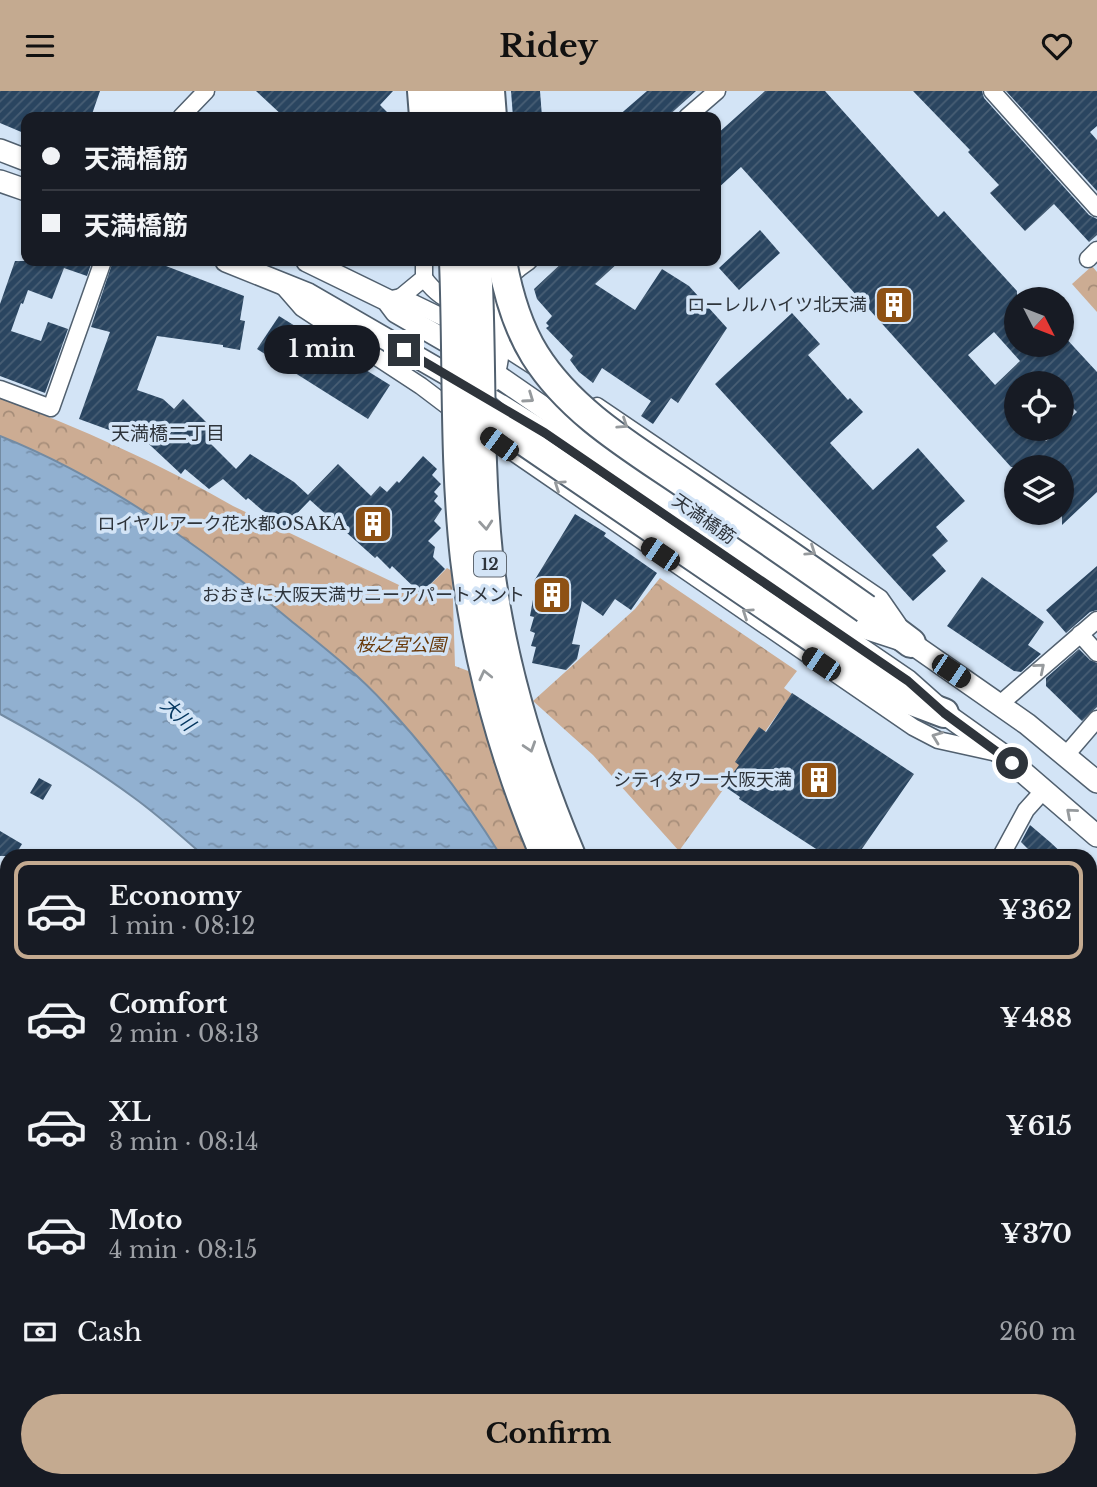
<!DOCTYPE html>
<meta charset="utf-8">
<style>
body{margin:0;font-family:"Libre Baskerville","Noto Sans JP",serif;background:#242831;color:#f1f3f6;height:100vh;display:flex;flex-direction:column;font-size:26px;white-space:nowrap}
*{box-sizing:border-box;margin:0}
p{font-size:23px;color:#9ea1a6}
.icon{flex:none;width:38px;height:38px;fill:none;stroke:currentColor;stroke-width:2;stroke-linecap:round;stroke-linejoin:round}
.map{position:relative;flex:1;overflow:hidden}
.panel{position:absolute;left:0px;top:758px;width:1097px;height:639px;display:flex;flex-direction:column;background:#171b24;border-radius:21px 21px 0 0;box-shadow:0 2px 5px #0004}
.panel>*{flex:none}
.top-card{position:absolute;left:21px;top:21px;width:700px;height:154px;border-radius:14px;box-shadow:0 2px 5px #0004;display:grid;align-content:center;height:154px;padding:0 21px;background:#171b24}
.needle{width:46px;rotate:132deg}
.controls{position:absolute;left:1004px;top:196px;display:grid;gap:14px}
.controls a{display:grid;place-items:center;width:70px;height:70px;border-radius:50%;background:#171b24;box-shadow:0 2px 5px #0004;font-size:35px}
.end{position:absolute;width:32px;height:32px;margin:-16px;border:9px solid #2e343b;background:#fff;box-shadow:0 0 0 4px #fff}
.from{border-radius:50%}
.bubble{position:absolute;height:49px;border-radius:24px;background:#171b24;box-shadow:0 2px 5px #0004;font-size:23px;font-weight:800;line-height:49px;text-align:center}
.car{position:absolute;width:21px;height:42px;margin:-21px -10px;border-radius:9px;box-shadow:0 0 5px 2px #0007;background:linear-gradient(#222 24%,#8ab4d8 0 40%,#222 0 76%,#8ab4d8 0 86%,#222 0)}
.top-card b{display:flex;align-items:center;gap:24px;height:66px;font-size:26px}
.top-card b+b{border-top:2px solid #363941}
.top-card i{width:18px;height:18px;background:#f1f3f6}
ul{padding:12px 0 0;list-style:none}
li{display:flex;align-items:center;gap:21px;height:98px;margin:0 14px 10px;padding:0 7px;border:4px solid transparent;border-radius:14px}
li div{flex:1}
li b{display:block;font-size:26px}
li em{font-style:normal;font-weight:800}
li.selected{border-color:#c4aa90}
li>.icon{width:63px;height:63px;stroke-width:1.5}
.pay{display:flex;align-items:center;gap:18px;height:77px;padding:0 21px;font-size:26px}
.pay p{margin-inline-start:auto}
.cta{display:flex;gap:14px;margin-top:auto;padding:14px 21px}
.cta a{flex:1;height:80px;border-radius:42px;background:#c4aa90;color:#111;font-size:28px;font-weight:800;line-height:80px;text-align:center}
header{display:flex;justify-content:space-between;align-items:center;height:91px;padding:0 21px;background:#c4aa90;color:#111;font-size:32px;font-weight:800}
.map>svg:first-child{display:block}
.park{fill:url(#park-crowns)}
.water{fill:url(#water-ripples);stroke:#738ba3;stroke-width:2}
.building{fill:url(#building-hatch);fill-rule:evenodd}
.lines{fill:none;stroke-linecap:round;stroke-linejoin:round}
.street-casing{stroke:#51606f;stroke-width:19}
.secondary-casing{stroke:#51606f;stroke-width:24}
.primary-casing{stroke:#51606f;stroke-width:28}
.highway-casing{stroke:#51606f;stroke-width:32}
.street{stroke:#fff;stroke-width:16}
.secondary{stroke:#fff;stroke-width:21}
.primary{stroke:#fff;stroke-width:24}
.highway{stroke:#fff;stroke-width:28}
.highway-bridge-casing{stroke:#51606f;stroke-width:32;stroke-linecap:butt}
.highway-bridge{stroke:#fff;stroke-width:28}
.oneway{stroke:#969a9d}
.route{stroke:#2e343b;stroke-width:9}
.labels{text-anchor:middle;stroke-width:7;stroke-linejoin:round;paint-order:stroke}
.shield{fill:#d3e4f6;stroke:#606973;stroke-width:2}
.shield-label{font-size:16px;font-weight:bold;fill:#2e343b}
.poi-label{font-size:18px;fill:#2e343b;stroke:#d3e4f6;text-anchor:end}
.street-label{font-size:18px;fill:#2e343b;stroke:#d3e4f6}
.park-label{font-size:18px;font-style:italic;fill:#68390a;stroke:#d3e4f6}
.neighbourhood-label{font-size:19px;fill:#2e343b;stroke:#d3e4f6}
.water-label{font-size:19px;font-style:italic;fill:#053760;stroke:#d3e4f6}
</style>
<header><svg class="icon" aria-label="menu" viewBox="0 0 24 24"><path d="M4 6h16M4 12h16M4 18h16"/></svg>Ridey<svg class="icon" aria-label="heart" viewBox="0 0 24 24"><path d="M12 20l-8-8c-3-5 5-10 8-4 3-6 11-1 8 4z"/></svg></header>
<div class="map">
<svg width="1097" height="1396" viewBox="0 0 1097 1396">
<defs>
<pattern id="park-crowns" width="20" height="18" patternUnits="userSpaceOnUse" patternTransform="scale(1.75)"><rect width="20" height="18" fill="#ccac93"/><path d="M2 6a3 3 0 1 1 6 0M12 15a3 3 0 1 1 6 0" fill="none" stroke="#a68d79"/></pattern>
<pattern id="water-ripples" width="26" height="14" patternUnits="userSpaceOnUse" patternTransform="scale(1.75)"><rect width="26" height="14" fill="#91b0d0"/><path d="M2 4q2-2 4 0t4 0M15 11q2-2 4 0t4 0" fill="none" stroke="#7790aa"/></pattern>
<pattern id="building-hatch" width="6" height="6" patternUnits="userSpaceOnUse" patternTransform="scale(1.75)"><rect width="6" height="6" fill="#2a4560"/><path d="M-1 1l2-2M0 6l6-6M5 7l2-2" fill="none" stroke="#485e74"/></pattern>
</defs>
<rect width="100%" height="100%" fill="#d3e4f6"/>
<g class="park">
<polygon points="1092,175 1097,181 1097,221 1072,193"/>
<path d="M0 307C80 337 159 372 233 415L420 504 447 477 452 480 455 575 471 581 487 649 503 699 533 765H501L437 676 384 612 262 506 159 430 0 345Z"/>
<polygon points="660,487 797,580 784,597 792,603 679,760 593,664 533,610 635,518"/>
<polygon points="0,779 7,783 7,844 3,852 7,854 7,913 0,910"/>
<polygon points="439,1390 504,1390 506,1396 441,1396"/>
<polygon points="738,1390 906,1390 908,1396 740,1396"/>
</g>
<g class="water">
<path d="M0 345C107 388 202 456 290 529 322 555 357 582 385 613 428 659 468 712 501 765H204C181 745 158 724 133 706 91 675 46 648 0 623Z"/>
<polygon points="504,1390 738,1390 740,1396 506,1396"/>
</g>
<g class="building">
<polygon points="0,0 100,0 91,26 26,26 26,43 0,32"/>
<polygon points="256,0 393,0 380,14 392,26 284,26"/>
<polygon points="511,0 540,0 542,26 513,26"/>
<polygon points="647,0 696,0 667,26 617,26"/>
<path d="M765 0H825L938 126 944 120 1017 200V254H1062V243L1097 281V401L1062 434V376H1011L741 76 716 99V44ZM994 241 1020 270 995 294 968 264ZM1017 292H1062V306L1077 321 1062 335V338L1046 350 1035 338H1017Z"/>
<polygon points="913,0 982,0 984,7 1089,124 1097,128 1097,144 1089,151 1054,113 1025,140 990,102 999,94 968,61 970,59"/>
<polygon points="1006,0 1097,0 1097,35 1090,41 1097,49 1097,100"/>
<polygon points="760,139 780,162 739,199 719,177"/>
<polygon points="15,170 92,170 87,185 64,177 52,208 28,199 23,213 21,212 11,240 41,250 48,231 68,238 45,302 0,285 0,213"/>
<polygon points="113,170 153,170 244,205 240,229 245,230 240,259 223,256 223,254 157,245 137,299 163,308 174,318 183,308 219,344 211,353 236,378 250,363 294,391 308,404 338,373 371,405 380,395 387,401 397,390 399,392 423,365 437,378 432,384 441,393 434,401 438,405 434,410 442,418 434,430 441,437 428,450 435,456 433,466 445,478 421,503 392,475 390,478 377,465 375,467 310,409 283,437 248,407 246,409 223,388 209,398 185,378 181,383 136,341 131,347 79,328 110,241 91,236"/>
<polygon points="564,170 620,170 595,193 635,219 662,178 689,195 727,237 678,312 671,307 653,333 641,325 651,310 602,277 593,292 579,281 570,269 573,265 546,237 549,235 546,232 552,225 537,208 534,198"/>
<polygon points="792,222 820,253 808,264 848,309 850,307 863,321 830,352 873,399 918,357 965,410 936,436 948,450 932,464 946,480 913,510 715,293"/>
<polygon points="279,225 390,294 368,328 257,258"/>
<polygon points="575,423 606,442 604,445 657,482 631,519 615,508 603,525 582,510 572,553 580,554 577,568 566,579 532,572 536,556 531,555 535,542 530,540 534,526 530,525 536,492 534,490"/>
<polygon points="1097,475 1097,519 1090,521 1066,542 1046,519"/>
<polygon points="982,486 1044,531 1028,554 1041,563 1021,581 1014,580 947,535"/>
<polygon points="1079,558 1090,569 1097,572 1097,616 1082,630 1046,595 1046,587"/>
<polygon points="792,602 914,683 857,765 827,765 739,708 740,706 724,695 739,674 735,671 759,636 766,641"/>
<polygon points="39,687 52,694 43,709 30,702"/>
<polygon points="1030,734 1050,751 1065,765 1022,765 1028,758 1021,751"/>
<polygon points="0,740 22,753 15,765 0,765"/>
</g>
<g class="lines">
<g class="street-casing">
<g id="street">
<polyline points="992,0 1097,117"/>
<polyline points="181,26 206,0"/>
<polyline points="687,26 717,0"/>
<polyline points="1088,168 1097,159"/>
<path d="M424 187C445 216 475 223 506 204"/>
<polyline points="282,194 302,217 421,295 458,323"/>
<polyline points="401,206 424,187 424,170"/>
<polyline points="387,209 401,206 502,255 538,278"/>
<path d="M492 293C509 262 495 220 509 189 512 181 522 175 529 170"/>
<polyline points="0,298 51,317 103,170"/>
<polyline points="597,315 880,507 898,533"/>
<polyline points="479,338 913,636 938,649 997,662"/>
<polyline points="1080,543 1097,562"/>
<polyline points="1000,613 1097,529"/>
<polyline points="1066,664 1097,628"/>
<polyline points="1001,765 1026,719 1044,699"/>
<polyline points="1090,1191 1097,1186"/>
<polyline points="0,1296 7,1300"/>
<polyline points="33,1396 37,1390"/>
</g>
</g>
<g class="secondary-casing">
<g id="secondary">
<polyline points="0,59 26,69"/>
<polyline points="0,90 26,99"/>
<polyline points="226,170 308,203 500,314 545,342 908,590 944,622 1003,664 1097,745"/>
<polyline points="307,170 387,209 396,221 453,254 859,535 911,552 1027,633 1097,691"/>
<polyline points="0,931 7,934"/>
<polyline points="331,1390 331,1396"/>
<polyline points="421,1390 423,1396"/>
<polyline points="936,1390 938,1396"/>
</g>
</g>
<g class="primary-casing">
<g id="primary">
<polyline points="1090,960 1097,957"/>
<polyline points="1090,987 1097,983"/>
<polyline points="252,1396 260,1390"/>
<polyline points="294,1396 306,1390"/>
</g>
</g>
<g class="highway-casing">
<g id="highway">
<polyline points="422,0 424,26"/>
<polyline points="445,0 446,26"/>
<polyline points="467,0 469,26"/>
<polyline points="490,0 492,26"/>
<polyline points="866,518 911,552"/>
<polyline points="819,551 896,604 944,622"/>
<polyline points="758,1390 760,1396"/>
<polyline points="782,1390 783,1396"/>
</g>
</g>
<use href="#street" class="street"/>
<use href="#secondary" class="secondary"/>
<use href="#primary" class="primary"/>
<use href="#highway" class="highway"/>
<g class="highway-bridge-casing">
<g id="highway-bridge">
<path d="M454 170C458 269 454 369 465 468 477 570 505 670 545 765"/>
<path d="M477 170C482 267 478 366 488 463 500 568 530 668 571 765"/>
<path d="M502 170C508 203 517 235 535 264 572 323 636 359 691 397 750 437 808 477 866 518"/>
<polyline points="472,307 517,345 819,551"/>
</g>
</g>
<use href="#highway-bridge" class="highway-bridge"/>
</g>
<defs><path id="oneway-chevron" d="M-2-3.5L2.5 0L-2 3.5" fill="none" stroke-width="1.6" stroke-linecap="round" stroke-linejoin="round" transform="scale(1.75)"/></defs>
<g class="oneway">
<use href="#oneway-chevron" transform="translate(529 307) rotate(35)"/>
<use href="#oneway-chevron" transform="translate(623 333) rotate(34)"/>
<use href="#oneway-chevron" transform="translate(559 394) rotate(-146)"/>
<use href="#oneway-chevron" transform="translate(486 434) rotate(85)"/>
<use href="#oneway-chevron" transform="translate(811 460) rotate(34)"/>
<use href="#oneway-chevron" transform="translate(747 522) rotate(-146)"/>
<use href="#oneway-chevron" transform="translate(1040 577) rotate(-40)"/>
<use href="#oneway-chevron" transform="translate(485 584) rotate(-103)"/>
<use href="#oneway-chevron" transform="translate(937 646) rotate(-159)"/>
<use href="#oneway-chevron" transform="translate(530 656) rotate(72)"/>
<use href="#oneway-chevron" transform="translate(1071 722) rotate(-139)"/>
</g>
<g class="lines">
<polyline class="route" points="404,259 545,342 908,590 944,622 1012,672"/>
</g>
<defs>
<g id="building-square" transform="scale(2.0125)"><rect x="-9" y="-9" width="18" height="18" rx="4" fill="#8e5114" stroke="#d3e4f6"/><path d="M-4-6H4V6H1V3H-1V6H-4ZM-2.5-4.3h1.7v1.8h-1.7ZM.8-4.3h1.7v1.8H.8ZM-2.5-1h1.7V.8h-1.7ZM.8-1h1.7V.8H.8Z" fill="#fff"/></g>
</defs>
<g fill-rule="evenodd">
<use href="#building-square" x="894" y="214"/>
<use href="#building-square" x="373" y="433"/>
<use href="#building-square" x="552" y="504"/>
<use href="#building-square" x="819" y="689"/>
</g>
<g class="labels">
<rect class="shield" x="474" y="460.5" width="32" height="25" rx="5"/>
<g class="shield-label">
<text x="490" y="479">12</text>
</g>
<g class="poi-label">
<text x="867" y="220">ローレルハイツ北天満</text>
<text x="346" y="439">ロイヤルアーク花水都OSAKA</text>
<text x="525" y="510">おおきに大阪天満サニーアパートメント</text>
<text x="792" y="695">シティタワー大阪天満</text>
</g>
<g class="street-label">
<text transform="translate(704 428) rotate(35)" y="6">天満橋筋</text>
</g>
<g class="park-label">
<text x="401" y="560">桜之宮公園</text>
</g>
<g class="neighbourhood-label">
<text x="168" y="349">天満橋二丁目</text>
</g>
<g class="water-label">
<text transform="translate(178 623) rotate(43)" y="7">大川</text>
</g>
</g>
</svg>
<div class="controls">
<a><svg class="needle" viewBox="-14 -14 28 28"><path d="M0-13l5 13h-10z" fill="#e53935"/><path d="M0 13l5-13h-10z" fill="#9ea1a6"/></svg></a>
<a><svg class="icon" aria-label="locate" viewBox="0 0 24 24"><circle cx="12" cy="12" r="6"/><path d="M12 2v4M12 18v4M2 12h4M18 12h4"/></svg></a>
<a><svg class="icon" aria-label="layers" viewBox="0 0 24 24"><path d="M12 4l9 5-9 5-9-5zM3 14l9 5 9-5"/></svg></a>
</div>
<i class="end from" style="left:1012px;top:672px"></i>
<i class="end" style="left:404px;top:259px"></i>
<div class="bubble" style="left:264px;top:234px;width:116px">1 min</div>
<i class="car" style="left:499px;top:353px;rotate:306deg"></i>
<i class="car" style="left:660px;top:463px;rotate:304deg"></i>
<i class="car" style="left:821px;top:573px;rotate:304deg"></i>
<i class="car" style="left:951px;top:580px;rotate:124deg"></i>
<div class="top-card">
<b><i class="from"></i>天満橋筋</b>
<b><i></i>天満橋筋</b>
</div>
<section class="panel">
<ul>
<li class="selected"><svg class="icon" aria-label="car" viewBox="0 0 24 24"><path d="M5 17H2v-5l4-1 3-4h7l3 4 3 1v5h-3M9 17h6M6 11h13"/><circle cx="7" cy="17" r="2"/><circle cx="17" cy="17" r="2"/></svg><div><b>Economy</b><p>1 min · 08:12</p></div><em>¥362</em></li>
<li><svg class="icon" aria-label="car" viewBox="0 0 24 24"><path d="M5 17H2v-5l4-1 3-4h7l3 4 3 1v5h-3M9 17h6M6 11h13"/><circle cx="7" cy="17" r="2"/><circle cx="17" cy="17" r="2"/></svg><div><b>Comfort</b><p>2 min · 08:13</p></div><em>¥488</em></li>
<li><svg class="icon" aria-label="car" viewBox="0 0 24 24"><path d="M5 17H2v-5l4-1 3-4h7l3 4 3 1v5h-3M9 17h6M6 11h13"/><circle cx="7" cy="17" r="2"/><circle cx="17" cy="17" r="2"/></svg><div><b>XL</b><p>3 min · 08:14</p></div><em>¥615</em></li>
<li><svg class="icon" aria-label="car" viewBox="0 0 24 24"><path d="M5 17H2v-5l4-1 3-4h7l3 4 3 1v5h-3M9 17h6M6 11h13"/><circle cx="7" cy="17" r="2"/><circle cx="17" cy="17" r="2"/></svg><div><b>Moto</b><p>4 min · 08:15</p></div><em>¥370</em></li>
</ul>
<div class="pay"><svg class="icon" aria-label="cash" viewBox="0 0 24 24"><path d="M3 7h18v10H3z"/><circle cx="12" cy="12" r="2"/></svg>Cash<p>260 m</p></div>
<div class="cta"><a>Confirm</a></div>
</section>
</div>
